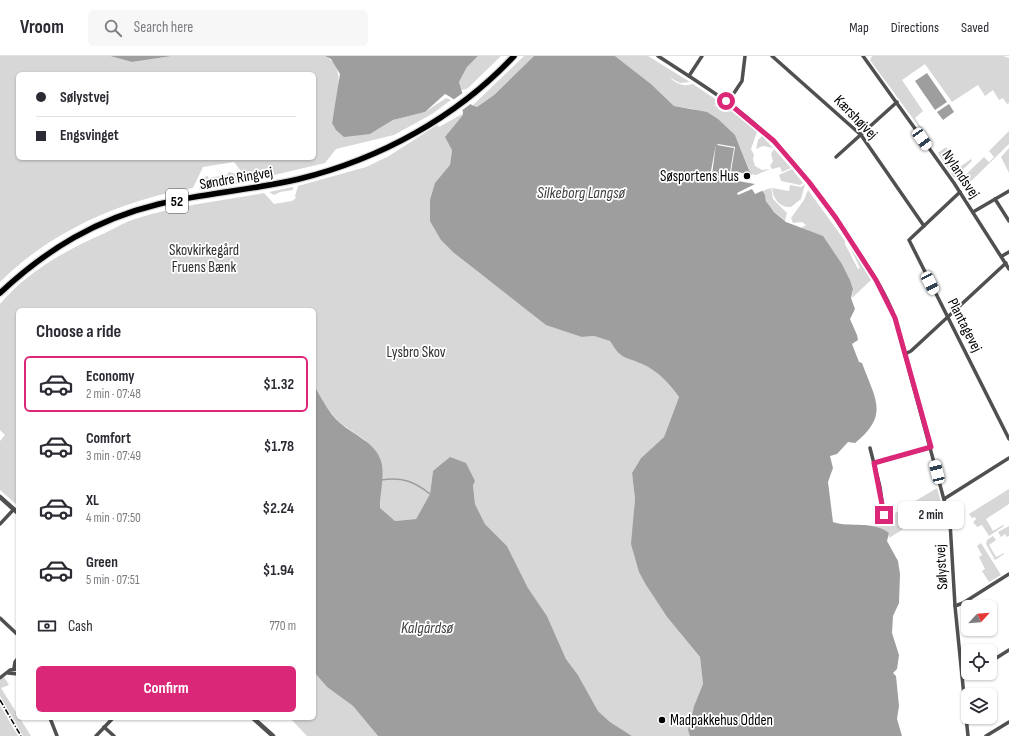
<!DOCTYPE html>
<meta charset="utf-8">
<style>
body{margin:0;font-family:"Sofia Sans Condensed",sans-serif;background:#f7f7f7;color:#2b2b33;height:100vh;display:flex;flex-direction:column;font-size:15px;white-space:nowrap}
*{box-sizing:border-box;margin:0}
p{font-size:13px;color:#7c7c81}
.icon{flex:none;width:22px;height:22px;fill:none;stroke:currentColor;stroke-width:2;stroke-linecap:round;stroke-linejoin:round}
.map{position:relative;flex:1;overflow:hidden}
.drawer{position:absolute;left:16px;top:252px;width:300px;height:412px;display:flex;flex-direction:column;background:#fff;border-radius:6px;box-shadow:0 1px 3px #0004}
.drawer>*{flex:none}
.guide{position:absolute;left:16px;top:16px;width:300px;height:88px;border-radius:6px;box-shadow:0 1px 3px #0004;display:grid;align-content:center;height:88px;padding:0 20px;background:#fff}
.needle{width:26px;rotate:64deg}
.controls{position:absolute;left:961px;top:544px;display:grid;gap:8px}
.controls a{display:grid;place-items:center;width:36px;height:36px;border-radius:6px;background:#fff;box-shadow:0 1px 3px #0004;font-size:20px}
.end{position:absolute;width:18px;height:18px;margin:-9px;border:5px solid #db2777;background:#fff;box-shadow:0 0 0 2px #fff}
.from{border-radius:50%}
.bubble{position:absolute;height:28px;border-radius:6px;background:#fff;box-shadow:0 1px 3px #0004;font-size:13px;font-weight:700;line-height:28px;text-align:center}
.car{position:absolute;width:12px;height:24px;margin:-12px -6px;border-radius:5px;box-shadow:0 0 3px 1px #0007;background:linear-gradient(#fff 24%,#345 0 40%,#fff 0 76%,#345 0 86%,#fff 0)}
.guide b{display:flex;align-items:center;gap:14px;height:38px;font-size:15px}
.guide b+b{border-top:1px solid #e1e1e2}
.guide i{width:10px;height:10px;background:#2b2b33}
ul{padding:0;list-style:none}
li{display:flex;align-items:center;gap:12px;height:56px;margin:0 8px 6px;padding:0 12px;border:2px solid transparent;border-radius:6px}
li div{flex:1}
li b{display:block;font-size:15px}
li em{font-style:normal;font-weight:700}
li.active{border-color:#db2777}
li>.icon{width:36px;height:36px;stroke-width:1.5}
h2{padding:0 20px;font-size:18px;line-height:48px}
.pay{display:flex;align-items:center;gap:10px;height:44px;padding:0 20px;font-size:15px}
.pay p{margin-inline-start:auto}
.button{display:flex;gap:8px;margin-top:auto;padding:8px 20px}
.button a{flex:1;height:46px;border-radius:6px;background:#db2777;color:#fff;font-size:16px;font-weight:700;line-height:46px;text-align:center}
header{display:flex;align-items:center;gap:24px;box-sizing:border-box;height:56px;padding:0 20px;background:#fff;border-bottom:1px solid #e1e1e2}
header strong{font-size:19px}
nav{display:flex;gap:22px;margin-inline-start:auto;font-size:14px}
.search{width:280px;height:36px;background:#f7f7f7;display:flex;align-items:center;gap:10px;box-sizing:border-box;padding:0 14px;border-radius:6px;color:#7c7c81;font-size:15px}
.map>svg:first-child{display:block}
.green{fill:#d7d7d7;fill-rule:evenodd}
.water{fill:#9e9e9e}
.pier{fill:#fff}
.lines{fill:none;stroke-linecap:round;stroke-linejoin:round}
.stream{stroke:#9e9e9e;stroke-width:1.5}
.primary-casing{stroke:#dbdbdb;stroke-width:8}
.minor{stroke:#505050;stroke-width:3.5}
.tertiary{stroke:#505050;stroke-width:4.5}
.primary{stroke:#000;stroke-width:5.5}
.rail{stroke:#000;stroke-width:1.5;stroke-dasharray:6 2 1 2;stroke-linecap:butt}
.route{stroke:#db2777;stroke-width:5}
.poi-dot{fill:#000;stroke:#fff;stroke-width:1.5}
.labels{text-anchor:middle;stroke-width:3.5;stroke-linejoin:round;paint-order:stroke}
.shield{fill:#fff;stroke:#4c4c4c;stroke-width:1}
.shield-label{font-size:14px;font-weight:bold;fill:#000}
.street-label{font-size:15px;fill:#000;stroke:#fff}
.poi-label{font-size:15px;fill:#000;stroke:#fff;text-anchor:end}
.park-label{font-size:15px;fill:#2e2e2e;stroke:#fff}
.water-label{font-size:16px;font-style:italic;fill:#3f3f3f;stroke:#fff}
</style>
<header>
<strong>Vroom</strong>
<div class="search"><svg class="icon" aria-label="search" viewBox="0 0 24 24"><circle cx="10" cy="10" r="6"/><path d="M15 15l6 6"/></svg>Search here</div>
<nav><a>Map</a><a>Directions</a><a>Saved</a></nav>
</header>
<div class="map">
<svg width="1009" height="680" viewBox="0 0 1009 680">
<rect width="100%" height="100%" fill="#fff"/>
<g class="green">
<path d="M0 0H110L132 6 172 0H325C349 12 335 46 332 66L370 78 393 64 425 56 446 42 451 44 432 58 394 79 336 93 325 107 249 125 234 106 203 111 193 132C122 144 51 175 0 226ZM18 18H314V102H18Z"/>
<polygon points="478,0 501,0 467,33 461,34 459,26 467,11"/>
<polygon points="524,0 534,0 494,39 477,51 472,50"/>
<path d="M615 0H648L690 26 680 27 669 21C677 28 683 31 693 28L721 47 722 49H712L722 51 724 49 757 76 751 93 754 99 753 103 755 110 762 114 770 113 756 119 751 118 735 79 693 53 674 50 651 28Z"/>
<polygon points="872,0 1003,0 1009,2 1009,47 1007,48 1003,42 999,44 993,34 985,40 978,29 952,46 925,8 902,24 923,55 915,62 933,90 870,4"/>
<path d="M464 57 452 94 450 109 454 197 487 223 582 281 594 280 610 285C621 304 625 299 642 308 658 315 669 327 679 341L664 381 641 402 632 417 635 443 634 463 646 529 667 561 700 601 703 628 694 650 688 674 691 680H632L610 666 598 655 578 619 566 603 547 560 528 532 507 490 485 468 475 448 473 429 433 415 430 438 416 463 395 465 380 453 382 410 365 384 340 367 324 348 314 329V254H18V450L0 434V385L5 379 0 374V248C28 215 66 194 105 177 115 172 125 166 135 163 177 149 221 145 264 137L274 148 292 145 296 142 295 140 298 130 366 111 389 100 437 69 439 71Z"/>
<polygon points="1009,75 1009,88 963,133 958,126 984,101 989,106 994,101 989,95"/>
<polygon points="762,80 773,92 763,90 756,93 758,84"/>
<polygon points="946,91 959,110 950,115 938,97"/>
<polygon points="1009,92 1009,117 1001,101"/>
<polygon points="774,93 791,112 782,116 780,111 772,113 770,110 773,105 771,98"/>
<polygon points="971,103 972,105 954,122 951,117"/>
<polygon points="792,113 803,127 800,129 781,125 779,119"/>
<polygon points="229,116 236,118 242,127 199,134 204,121 208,120 208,122 227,119"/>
<path d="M805 128 801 143 791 151C780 152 773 143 772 132L789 135 790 129 801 131Z"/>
<polygon points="293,131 293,134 280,136 274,139 269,136"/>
<path d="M771 132 773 143 787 157 785 165C779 159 772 155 767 146 765 142 766 139 762 135Z"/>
<polygon points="808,134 845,185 845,188 858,213 860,212 850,191 871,224 852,242 853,233 850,224 842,208 823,181 801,172 806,169 802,166 793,167 791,162 804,144"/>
<polygon points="937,432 942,449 889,482 889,477 873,470"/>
<polygon points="1009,433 1009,448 986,463 993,475 1003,469 1004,470 989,480 982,469 977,471 973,466 976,463 975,461 972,462 969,458"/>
<polygon points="1009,470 1009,480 1007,481 1005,478 1001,481 998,476"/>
<polygon points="993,480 996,484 989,489 996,501 1004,497 1004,498 995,504 986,488 987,484"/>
<polygon points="981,487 1001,519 989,526 982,515 985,513 979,501 982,499 977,490"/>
<polygon points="314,616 327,631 353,650 378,680 307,680 290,662 314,662"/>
<polygon points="4,621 9,629 1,632 31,680 23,680 0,640 0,624"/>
<polygon points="0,649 18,680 0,680"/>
</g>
<g class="water">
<polygon points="110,0 172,0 132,6"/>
<path d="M325 0H478L467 11 459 26C462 37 465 48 477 51L494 39 534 0H615L651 28 674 50 707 56 718 63 735 79 749 114 765 139 766 145 774 156 786 166 823 180 842 208 850 224 853 233 851 242 855 253 850 263 857 279 858 284 852 288 859 306 862 307C875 343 890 359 855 387L848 386 837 398 830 400 833 412 828 426 833 466C851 472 872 464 889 477L887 485 898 505 900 518 899 547 893 560 892 577 899 599 897 613 893 617 896 620 899 650 897 663 902 680H690L688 674 694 650 703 628 700 601 667 561 646 529 639 516 631 488 635 443 632 417 641 402 664 381 679 341C669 327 658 315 642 308 625 300 621 304 610 285L594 280 582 281 546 269 454 197 441 184 430 165V144L435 127 450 109 452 94 445 81 463 59C464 49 453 42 445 38L425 56 393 64 370 78 344 81 336 74 332 67 340 18 331 3Z"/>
<polygon points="927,17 947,46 935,54 915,25"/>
<polygon points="949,48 954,56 943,64 937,56"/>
<path d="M314 329C321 342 329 357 340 367 355 380 378 387 382 409 384 422 380 439 380 452L395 465 416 463 430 438 433 415 450 401 466 407 475 425 473 429 475 448 485 468 507 490 528 532 547 560 566 603 578 619 598 655 610 666 632 680H378L353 650 327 631 314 616Z"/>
</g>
<g class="pier">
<polygon points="464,36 472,47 461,55 453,44"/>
<polygon points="716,88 712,119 729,122 734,92 717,89 718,88 735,91 730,122 736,123 737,116 754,119 764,134 755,138 752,133 738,139 737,137 755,128 710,120"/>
</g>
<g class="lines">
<path class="stream" d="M381 424C402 421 414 425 430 438"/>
<g class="primary-casing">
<path id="primary" d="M0 237C47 193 97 163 159 148 205 137 253 134 299 123 380 103 457 61 514 0"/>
</g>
<g class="minor">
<path d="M658 0C698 26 740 51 773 85 804 116 829 152 853 188 869 212 885 235 895 262L950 466 955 550 968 680"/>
<polyline points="772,0 861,79 924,170"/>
<polyline points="863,0 954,127 1009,213"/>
<polyline points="689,20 702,0"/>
<polyline points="728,46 742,25 745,0"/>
<polyline points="836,101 897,46"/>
<polyline points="960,136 909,184 1009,383"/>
<polyline points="995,143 1009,165"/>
<polyline points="973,156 1009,135"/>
<polyline points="1002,200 1009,196"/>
<polyline points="905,298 911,295 1006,207"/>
<polyline points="870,392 880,431 884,459"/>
<polyline points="875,407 931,391"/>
<polyline points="944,443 1009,402"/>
<polyline points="0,468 14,453"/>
<polyline points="955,550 963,547 1009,518"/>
<polyline points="0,562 18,579"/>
<polyline points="990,606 1009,594"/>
<polyline points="14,612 15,606 18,602"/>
<polyline points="8,617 18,618"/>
<polyline points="0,622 10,614 18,613"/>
<polyline points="963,622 972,617"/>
<polyline points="50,662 57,680"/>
<polyline points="104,671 114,680"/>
<polyline points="96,680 113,662"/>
<polyline points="986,680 1009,666"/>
</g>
<g class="tertiary">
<polyline points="0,441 18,457"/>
<polyline points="253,662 273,680"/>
</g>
<use href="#primary" class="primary"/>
<polyline class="rail" points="0,644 21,680"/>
</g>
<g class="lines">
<polyline class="route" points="726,45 774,85 809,126 836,162 876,224 895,262 931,391 874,407 884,459"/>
</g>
<g class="poi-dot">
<circle cx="747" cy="120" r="4"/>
<circle cx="662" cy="664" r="4"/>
</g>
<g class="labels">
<rect class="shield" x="166" y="133" width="22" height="24" rx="3"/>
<g class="shield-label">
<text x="177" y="150">52</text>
</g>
<g class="street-label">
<text transform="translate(856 61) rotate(46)" y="5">Kærshøjvej</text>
<text transform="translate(961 118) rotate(56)" y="5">Nylandsvej</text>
<text transform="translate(236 122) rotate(-10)" y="5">Søndre Ringvej</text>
<text transform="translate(965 269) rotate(63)" y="5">Plantagevej</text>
<text transform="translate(941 511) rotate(-93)" y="5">Sølystvej</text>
</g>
<g class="poi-label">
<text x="739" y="125">Søsportens Hus</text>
<text x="670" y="669" text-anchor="start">Madpakkehus Odden</text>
</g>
<g class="park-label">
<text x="204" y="199">Skovkirkegård<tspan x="204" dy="17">Fruens Bænk</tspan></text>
<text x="416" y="301">Lysbro Skov</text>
</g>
<g class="water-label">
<text x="581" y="142">Silkeborg Langsø</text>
<text x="427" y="577">Kalgårdsø</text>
</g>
</g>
</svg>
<div class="controls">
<a><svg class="needle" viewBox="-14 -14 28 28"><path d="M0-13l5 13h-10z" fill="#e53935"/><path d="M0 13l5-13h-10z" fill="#7c7c81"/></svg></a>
<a><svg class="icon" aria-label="locate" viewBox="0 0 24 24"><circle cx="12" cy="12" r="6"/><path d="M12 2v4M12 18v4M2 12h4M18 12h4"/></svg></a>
<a><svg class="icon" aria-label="layers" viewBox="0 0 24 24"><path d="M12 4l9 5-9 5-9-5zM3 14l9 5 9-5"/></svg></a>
</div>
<i class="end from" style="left:726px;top:45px"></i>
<i class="end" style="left:884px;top:459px"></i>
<div class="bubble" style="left:898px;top:445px;width:66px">2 min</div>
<i class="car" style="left:922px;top:83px;rotate:145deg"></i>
<i class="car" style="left:930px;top:227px;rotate:153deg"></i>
<i class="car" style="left:937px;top:416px;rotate:346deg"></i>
<div class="guide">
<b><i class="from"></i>Sølystvej</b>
<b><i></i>Engsvinget</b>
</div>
<section class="drawer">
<h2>Choose a ride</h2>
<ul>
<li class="active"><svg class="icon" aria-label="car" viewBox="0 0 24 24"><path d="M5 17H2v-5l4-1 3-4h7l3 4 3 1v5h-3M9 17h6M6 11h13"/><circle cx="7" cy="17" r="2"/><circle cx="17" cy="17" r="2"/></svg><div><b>Economy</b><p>2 min · 07:48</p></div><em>$1.32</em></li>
<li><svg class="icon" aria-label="car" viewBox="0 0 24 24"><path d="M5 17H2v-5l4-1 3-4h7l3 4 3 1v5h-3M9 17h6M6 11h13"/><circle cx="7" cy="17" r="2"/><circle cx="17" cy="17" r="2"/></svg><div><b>Comfort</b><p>3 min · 07:49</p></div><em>$1.78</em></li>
<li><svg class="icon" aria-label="car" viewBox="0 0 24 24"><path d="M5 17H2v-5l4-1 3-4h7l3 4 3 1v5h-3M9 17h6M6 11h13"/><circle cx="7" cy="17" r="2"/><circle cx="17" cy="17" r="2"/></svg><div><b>XL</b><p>4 min · 07:50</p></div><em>$2.24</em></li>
<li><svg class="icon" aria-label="car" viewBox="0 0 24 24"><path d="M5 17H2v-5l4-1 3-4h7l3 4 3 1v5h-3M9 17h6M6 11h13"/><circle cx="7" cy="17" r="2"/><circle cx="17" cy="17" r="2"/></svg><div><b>Green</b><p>5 min · 07:51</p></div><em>$1.94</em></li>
</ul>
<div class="pay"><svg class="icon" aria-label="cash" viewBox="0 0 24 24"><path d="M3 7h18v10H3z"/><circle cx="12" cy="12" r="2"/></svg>Cash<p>770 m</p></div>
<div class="button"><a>Confirm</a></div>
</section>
</div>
